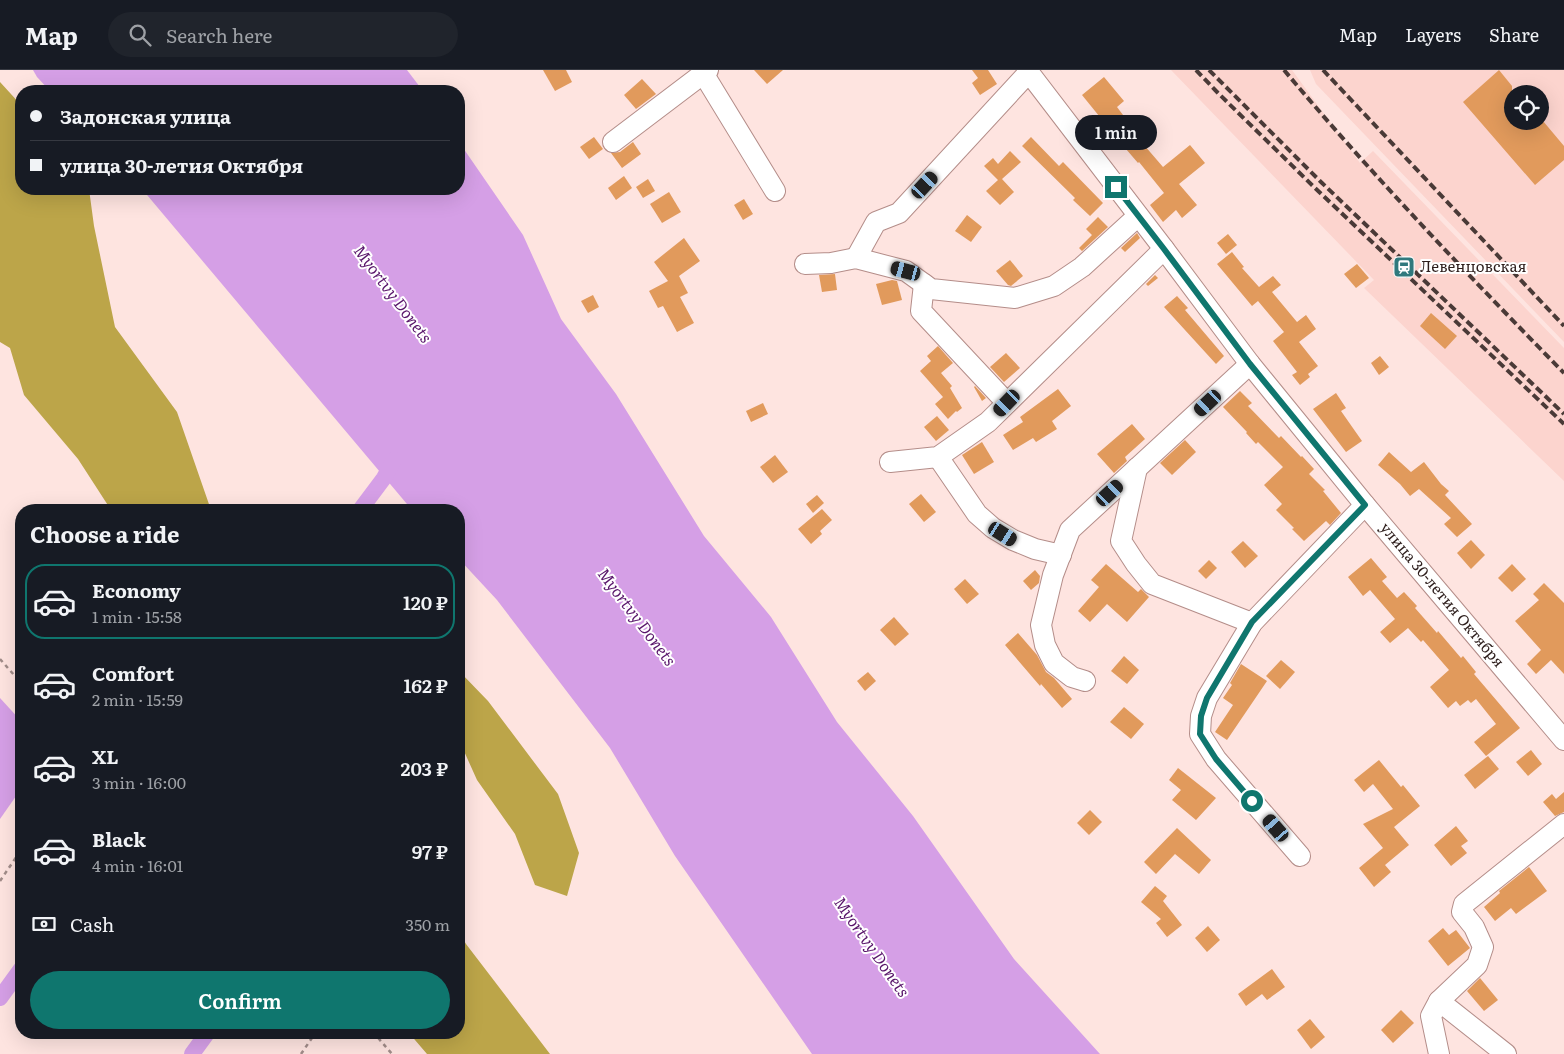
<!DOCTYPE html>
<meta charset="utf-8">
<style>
body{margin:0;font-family:Literata,serif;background:#20242c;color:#f1f3f6;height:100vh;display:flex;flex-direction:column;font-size:19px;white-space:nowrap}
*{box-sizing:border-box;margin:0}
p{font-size:16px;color:#9ea1a6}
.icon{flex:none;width:28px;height:28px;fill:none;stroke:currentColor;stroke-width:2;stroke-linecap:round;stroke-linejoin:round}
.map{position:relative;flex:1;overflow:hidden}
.panel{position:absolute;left:15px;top:434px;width:450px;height:535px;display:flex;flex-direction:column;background:#171b24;border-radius:20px;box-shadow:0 5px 20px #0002}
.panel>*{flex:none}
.top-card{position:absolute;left:15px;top:15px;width:450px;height:110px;border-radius:20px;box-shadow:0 5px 20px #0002;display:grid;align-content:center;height:110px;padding:0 15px;background:#171b24}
.buttons{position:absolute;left:1504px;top:15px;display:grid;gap:10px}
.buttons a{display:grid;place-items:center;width:45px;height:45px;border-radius:50%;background:#171b24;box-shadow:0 5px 20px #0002;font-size:25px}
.end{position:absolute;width:22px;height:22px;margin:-11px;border:6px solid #0f766e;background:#fff;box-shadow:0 0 0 2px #fff}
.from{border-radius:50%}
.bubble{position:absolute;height:35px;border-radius:18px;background:#171b24;box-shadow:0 5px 20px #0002;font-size:16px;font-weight:600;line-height:35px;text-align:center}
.car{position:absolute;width:15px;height:30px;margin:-15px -8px;border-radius:6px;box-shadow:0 0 4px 1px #0007;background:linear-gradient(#222 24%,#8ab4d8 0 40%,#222 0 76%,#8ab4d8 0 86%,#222 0)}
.top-card b{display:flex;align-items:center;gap:18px;height:48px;font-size:19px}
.top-card b+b{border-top:1px solid #363941}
.top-card i{width:12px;height:12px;background:#f1f3f6}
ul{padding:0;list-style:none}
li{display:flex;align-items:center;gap:15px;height:75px;margin:0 10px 8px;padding:0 5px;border:2px solid transparent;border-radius:20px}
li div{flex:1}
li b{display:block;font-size:19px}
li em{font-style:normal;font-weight:600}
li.active{border-color:#0f766e}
li>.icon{width:45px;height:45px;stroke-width:1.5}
h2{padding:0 15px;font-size:22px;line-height:60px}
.pay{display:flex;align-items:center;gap:12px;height:55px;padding:0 15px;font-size:19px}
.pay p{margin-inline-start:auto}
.primary-button{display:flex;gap:10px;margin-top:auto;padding:10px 15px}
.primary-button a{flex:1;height:58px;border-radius:30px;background:#0f766e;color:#fff;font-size:20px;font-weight:600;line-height:58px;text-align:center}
header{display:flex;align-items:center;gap:30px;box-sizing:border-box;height:70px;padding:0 25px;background:#171b24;border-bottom:1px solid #363941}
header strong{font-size:24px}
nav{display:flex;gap:28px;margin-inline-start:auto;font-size:18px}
.search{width:350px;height:45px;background:#20242c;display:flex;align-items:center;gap:12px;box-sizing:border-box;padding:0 18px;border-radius:28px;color:#9ea1a6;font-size:19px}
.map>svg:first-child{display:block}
.built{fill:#fcd4ce;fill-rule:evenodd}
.forest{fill:#bca549}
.water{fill:#d59fe6}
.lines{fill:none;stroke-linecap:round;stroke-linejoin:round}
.canal{stroke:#d59fe6;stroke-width:16}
.building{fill:#e19a5c}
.minor-casing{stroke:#b48d89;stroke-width:22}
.path{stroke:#a18c89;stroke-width:2.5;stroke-dasharray:4 4;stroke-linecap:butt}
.minor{stroke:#fff;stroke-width:20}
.rail{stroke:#4a3a37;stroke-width:4;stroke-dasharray:8 4;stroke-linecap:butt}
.route{stroke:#0f766e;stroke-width:6}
.labels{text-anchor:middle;stroke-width:4;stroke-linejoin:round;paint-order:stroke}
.poi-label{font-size:15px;fill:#2d1e1c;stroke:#fff;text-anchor:start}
.street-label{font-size:15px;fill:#2d1e1c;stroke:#fff}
.water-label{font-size:16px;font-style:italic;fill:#58156a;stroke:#fff}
</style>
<header>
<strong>Map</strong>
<div class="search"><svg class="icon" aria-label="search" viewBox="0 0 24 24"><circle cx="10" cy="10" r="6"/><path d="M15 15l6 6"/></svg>Search here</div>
<nav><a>Map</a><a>Layers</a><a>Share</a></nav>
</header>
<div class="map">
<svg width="1564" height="984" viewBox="0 0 1564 984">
<rect width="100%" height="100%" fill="#fee4e0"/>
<g class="built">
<polygon points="1171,0 1292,0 1360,93 1373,81 1564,278 1564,411 1364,218 1374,210"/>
<path d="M1310 0H1564V272L1316 14ZM1512 24H1540V51H1512Z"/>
</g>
<g class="forest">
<polygon points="0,12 21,35 21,119 89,119 94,156 115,257 177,342 211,440 111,440 78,389 24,325 10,278 0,272"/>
<polygon points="459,601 488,631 558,724 579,783 567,826 535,815 515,764 477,710 459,670"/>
<polygon points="459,862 466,874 550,984 427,984 409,963 459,962"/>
</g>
<g class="water">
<polygon points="33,0 407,0 423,21 50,21 37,7"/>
<polygon points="459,72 523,165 561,249 616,324 704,466 771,547 837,652 913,746 1014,889 1100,984 812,984 675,786 610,678 497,530 459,489 459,440 412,440 142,119 459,119"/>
<polygon points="0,628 21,651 21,719 0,749"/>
</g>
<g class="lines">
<g class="canal">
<polyline points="360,440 384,408 394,390"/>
<polyline points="0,928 21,899"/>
<polyline points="192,984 208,962"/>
</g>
</g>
<g class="building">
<polygon points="543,0 566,0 572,12 555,21"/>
<polygon points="754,0 783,0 767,14"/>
<polygon points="972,0 988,0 997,14 980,25 972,13 978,8"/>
<polygon points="1499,0 1512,16 1512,51 1543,51 1564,76 1564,90 1535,115 1463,32"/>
<polygon points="1104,7 1124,31 1117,37 1123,45 1108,57 1082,25"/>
<polygon points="642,9 656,24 636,39 624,25"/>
<polygon points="594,67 603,79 589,89 580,77"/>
<polygon points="1031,67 1059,96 1063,92 1103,133 1090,146 1073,130 1075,128 1022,76"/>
<polygon points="1138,68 1163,97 1190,75 1205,93 1179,114 1197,135 1182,148 1176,140 1163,152 1150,135 1164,123 1139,92 1138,93 1126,79"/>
<polygon points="633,72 641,84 622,98 611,83 620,82"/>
<polygon points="1010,81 1021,92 1002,109 1014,122 1000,135 986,121 998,110 984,96 993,88 998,94"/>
<polygon points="624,106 632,118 616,130 608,118"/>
<polygon points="648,109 655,121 643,128 636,117"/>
<polygon points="669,122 681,142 662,153 650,134"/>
<polygon points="744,129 753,144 743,150 734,135"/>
<polygon points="967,145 982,157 971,172 955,161"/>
<polygon points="1098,147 1108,157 1082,181 1079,178 1092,165 1086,159"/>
<polygon points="1137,163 1140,168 1125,182 1121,178"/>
<polygon points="1228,164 1237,175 1226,184 1217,173"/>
<polygon points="684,168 700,191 679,206 688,223 680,227 694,253 677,262 663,236 658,238 649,221 668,211 654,192"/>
<polygon points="1232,182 1244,197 1242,198 1259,217 1273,206 1281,215 1272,222 1297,252 1306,245 1316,259 1299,272 1318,296 1308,304 1310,307 1300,315 1292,305 1297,302 1273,271 1284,262 1258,231 1252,236 1217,194"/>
<polygon points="1010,190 1023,206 1011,216 1008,215 996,201"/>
<polygon points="1357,194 1369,208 1356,218 1344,204"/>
<polygon points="835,204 837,220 822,222 819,205"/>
<polygon points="1155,205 1158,208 1148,216 1146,214"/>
<polygon points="892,210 897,211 902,230 882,235 876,214"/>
<polygon points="593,225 599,237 588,243 581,231"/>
<polygon points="1177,226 1188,238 1185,240 1224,286 1216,294 1164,237"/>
<polygon points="1431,243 1457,266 1445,279 1420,256"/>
<polygon points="938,276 953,293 941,303 952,316 950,318 962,338 957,342 956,341 948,349 935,334 943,327 920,301 931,291 927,286"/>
<polygon points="1006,283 1020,298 1004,312 990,297"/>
<polygon points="1380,286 1389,297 1379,305 1371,293"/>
<polygon points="975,316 986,328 982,331 974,317"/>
<polygon points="1058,319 1071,336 1052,351 1057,359 1036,372 1033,368 1013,380 1003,365 1023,352 1020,347"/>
<polygon points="1240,321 1252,333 1248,336 1279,368 1281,366 1301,387 1302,386 1314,399 1309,404 1325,420 1323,421 1341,443 1330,455 1326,451 1304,471 1292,459 1294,458 1276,440 1282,434 1264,415 1283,397 1258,372 1256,374 1246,363 1247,362 1223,337"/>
<polygon points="1336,323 1346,338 1341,341 1362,371 1346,382 1313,339"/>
<polygon points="763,333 768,344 751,352 746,341"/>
<polygon points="937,346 949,360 936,371 924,357"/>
<polygon points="1132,354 1145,369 1125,387 1127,391 1114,403 1097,384"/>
<polygon points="1185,370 1196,382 1172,405 1160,393"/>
<polygon points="982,372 994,392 974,404 962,385"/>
<polygon points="1389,382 1411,402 1424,392 1441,414 1449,421 1445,425 1472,454 1457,467 1444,454 1451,448 1419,419 1410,426 1400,414 1378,395"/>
<polygon points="775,385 788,402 773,413 760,397"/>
<polygon points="921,424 936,442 924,452 909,434"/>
<polygon points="817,425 824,433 813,443 806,434"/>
<polygon points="822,439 832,450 820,461 822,464 811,474 798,459"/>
<polygon points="1471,470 1485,485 1471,499 1457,483"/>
<polygon points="1243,471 1258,486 1245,498 1231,482"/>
<polygon points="1371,488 1387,507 1382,511 1397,528 1404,522 1417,536 1415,538 1437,563 1438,561 1461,588 1463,586 1476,602 1474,604 1520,658 1486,686 1474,672 1496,654 1476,629 1471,633 1468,630 1460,636 1456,631 1448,638 1430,617 1449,600 1423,570 1421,572 1408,558 1390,573 1380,562 1395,549 1370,520 1363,526 1348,507"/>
<polygon points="1209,490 1217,498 1206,509 1198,501"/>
<polygon points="1106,494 1138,522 1141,519 1149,527 1127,552 1107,534 1090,552 1078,541 1099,517 1091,510"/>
<polygon points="1512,494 1526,509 1512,522 1498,508"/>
<polygon points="1035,500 1040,506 1039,513 1031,520 1023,511"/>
<polygon points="965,509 979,524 967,534 954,519"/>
<polygon points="1544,513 1564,533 1564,604 1551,590 1536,604 1527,594 1541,580 1515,551 1539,530 1533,524"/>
<polygon points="894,547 909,564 895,576 880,560"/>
<polygon points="1018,563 1037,585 1046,602 1054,608 1072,629 1062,638 1041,614 1040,616 1005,575"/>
<polygon points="1124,586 1139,600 1127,614 1111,601"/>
<polygon points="1281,590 1295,602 1280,619 1266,606"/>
<polygon points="1241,594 1267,611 1227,670 1215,662 1233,635 1223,628 1232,615 1230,613"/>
<polygon points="868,602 876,611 865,621 857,611"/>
<polygon points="1124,637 1144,654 1131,669 1110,652"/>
<polygon points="1531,680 1542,694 1528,706 1516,692"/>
<polygon points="1488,686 1499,699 1475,719 1464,705"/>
<polygon points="1379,690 1401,717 1403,715 1420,736 1394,757 1409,775 1385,795 1391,802 1374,817 1359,798 1383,778 1363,754 1393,739 1373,714 1364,722 1354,710"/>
<polygon points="1178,698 1216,728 1196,750 1172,730 1181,720 1169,710"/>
<polygon points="1564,722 1564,742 1555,746 1543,732 1552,724 1556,729"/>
<polygon points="1090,740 1102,752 1089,765 1077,753"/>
<polygon points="1456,756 1468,771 1461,776 1467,783 1451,796 1434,775"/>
<polygon points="1177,758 1211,790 1199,804 1175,784 1156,804 1144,792"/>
<polygon points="1529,797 1547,821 1516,844 1511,838 1495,851 1484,837 1500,823 1499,821"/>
<polygon points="1155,816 1167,826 1163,831 1182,855 1167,867 1156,853 1161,849 1141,832"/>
<polygon points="1208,856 1220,870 1207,882 1195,868"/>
<polygon points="1443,858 1449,865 1456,860 1470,878 1448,896 1428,871"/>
<polygon points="1272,899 1285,917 1267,930 1262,924 1246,936 1238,924"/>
<polygon points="1480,908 1498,930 1484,941 1467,921"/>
<polygon points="1401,940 1414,953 1393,973 1381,960"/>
<polygon points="1310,949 1325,967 1311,979 1297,960"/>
</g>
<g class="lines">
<g class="minor-casing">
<g id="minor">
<polyline points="1027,0 1164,179 1250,294 1365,435 1564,670"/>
<polyline points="703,3 775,121"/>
<polyline points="613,72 708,0"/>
<polyline points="856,188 876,152 899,143 1029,2"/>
<polyline points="805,194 831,193 856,188 906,201 931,219 1015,228 1054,216 1082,197 1138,146"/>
<polyline points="924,214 921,241 1007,333"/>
<polyline points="938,387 977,444 993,458 1013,470 1035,479 1061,485"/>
<polyline points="890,392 938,387 988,352 1164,179"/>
<polyline points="1137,398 1121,471 1136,494 1152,514 1252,553"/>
<polyline points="1085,611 1072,607 1054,593 1045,575 1041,555 1053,505 1070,460 1250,294"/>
<polyline points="1300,786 1216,689 1200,664 1201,646 1207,628 1252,553 1365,435"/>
<polyline points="1439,931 1506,984"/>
<polyline points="1439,984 1431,946 1439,931 1477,895 1483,877 1474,857 1462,842 1464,834 1564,754"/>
</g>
</g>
<g class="path">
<polyline points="0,589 21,613"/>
<polyline points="0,811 21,780"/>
<polyline points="373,962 392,984"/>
<polyline points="301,984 316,962"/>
</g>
<use href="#minor" class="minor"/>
<g class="rail">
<polyline points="1196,0 1218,23 1315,118 1564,354"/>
<polyline points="1209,0 1321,112 1564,344"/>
<path d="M1284 0C1372 105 1468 205 1564 303"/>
<polyline points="1323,0 1564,256"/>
</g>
</g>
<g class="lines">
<polyline class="route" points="1116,117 1164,179 1250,294 1365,435 1252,552 1207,628 1201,646 1200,664 1216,689 1252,731"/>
</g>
<defs>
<g id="station-square" transform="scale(1.125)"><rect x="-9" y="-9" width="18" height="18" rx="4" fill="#30797d" stroke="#fff"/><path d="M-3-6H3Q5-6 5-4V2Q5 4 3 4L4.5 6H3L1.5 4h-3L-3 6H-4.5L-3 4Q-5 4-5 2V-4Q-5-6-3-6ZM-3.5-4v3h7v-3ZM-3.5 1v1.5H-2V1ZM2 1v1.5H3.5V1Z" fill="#fff"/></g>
</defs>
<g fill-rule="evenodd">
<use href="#station-square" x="1404" y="197"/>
</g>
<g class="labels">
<g class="poi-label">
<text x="1420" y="202">Левенцовская</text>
</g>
<g class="street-label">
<text transform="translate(1442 525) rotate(50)" y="5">улица 30-летия Октября</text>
</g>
<g class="water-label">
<text transform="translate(393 224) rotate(53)" y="6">Myortvy Donets</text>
<text transform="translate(637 547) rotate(53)" y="6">Myortvy Donets</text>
<text transform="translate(872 877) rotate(55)" y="6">Myortvy Donets</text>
</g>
</g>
</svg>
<div class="buttons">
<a><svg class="icon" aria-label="locate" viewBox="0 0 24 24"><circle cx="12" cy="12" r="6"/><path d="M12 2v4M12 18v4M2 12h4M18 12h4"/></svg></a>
</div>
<i class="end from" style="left:1252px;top:731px"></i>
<i class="end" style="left:1116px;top:117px"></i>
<div class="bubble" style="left:1075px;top:45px;width:82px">1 min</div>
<i class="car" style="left:925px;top:115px;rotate:43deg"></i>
<i class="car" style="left:906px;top:201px;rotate:285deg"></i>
<i class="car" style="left:1007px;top:333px;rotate:224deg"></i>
<i class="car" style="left:1208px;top:333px;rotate:227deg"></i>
<i class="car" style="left:1110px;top:423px;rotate:47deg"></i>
<i class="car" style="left:1003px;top:464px;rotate:122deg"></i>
<i class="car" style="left:1276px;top:758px;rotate:319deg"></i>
<div class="top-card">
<b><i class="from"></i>Задонская улица</b>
<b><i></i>улица 30-летия Октября</b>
</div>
<section class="panel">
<h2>Choose a ride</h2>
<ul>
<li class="active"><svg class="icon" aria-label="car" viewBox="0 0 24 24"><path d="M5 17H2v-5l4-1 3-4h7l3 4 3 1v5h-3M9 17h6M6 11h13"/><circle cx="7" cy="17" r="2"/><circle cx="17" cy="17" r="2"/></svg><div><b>Economy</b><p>1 min · 15:58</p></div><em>120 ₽</em></li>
<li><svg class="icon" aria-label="car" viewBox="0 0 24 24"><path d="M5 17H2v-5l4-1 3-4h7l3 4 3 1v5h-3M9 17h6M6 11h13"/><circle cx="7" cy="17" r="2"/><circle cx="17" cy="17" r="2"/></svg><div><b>Comfort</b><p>2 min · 15:59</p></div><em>162 ₽</em></li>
<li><svg class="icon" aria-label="car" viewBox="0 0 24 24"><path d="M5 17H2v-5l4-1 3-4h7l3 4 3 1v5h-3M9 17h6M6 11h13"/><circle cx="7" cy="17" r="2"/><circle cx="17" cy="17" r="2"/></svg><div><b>XL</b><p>3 min · 16:00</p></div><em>203 ₽</em></li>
<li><svg class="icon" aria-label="car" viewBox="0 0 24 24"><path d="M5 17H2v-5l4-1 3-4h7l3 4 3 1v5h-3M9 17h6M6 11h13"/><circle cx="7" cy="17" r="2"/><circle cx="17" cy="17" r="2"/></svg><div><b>Black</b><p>4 min · 16:01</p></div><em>97 ₽</em></li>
</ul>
<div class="pay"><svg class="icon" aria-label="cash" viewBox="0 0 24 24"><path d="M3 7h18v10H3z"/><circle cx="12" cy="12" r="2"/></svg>Cash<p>350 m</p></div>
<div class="primary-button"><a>Confirm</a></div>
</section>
</div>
